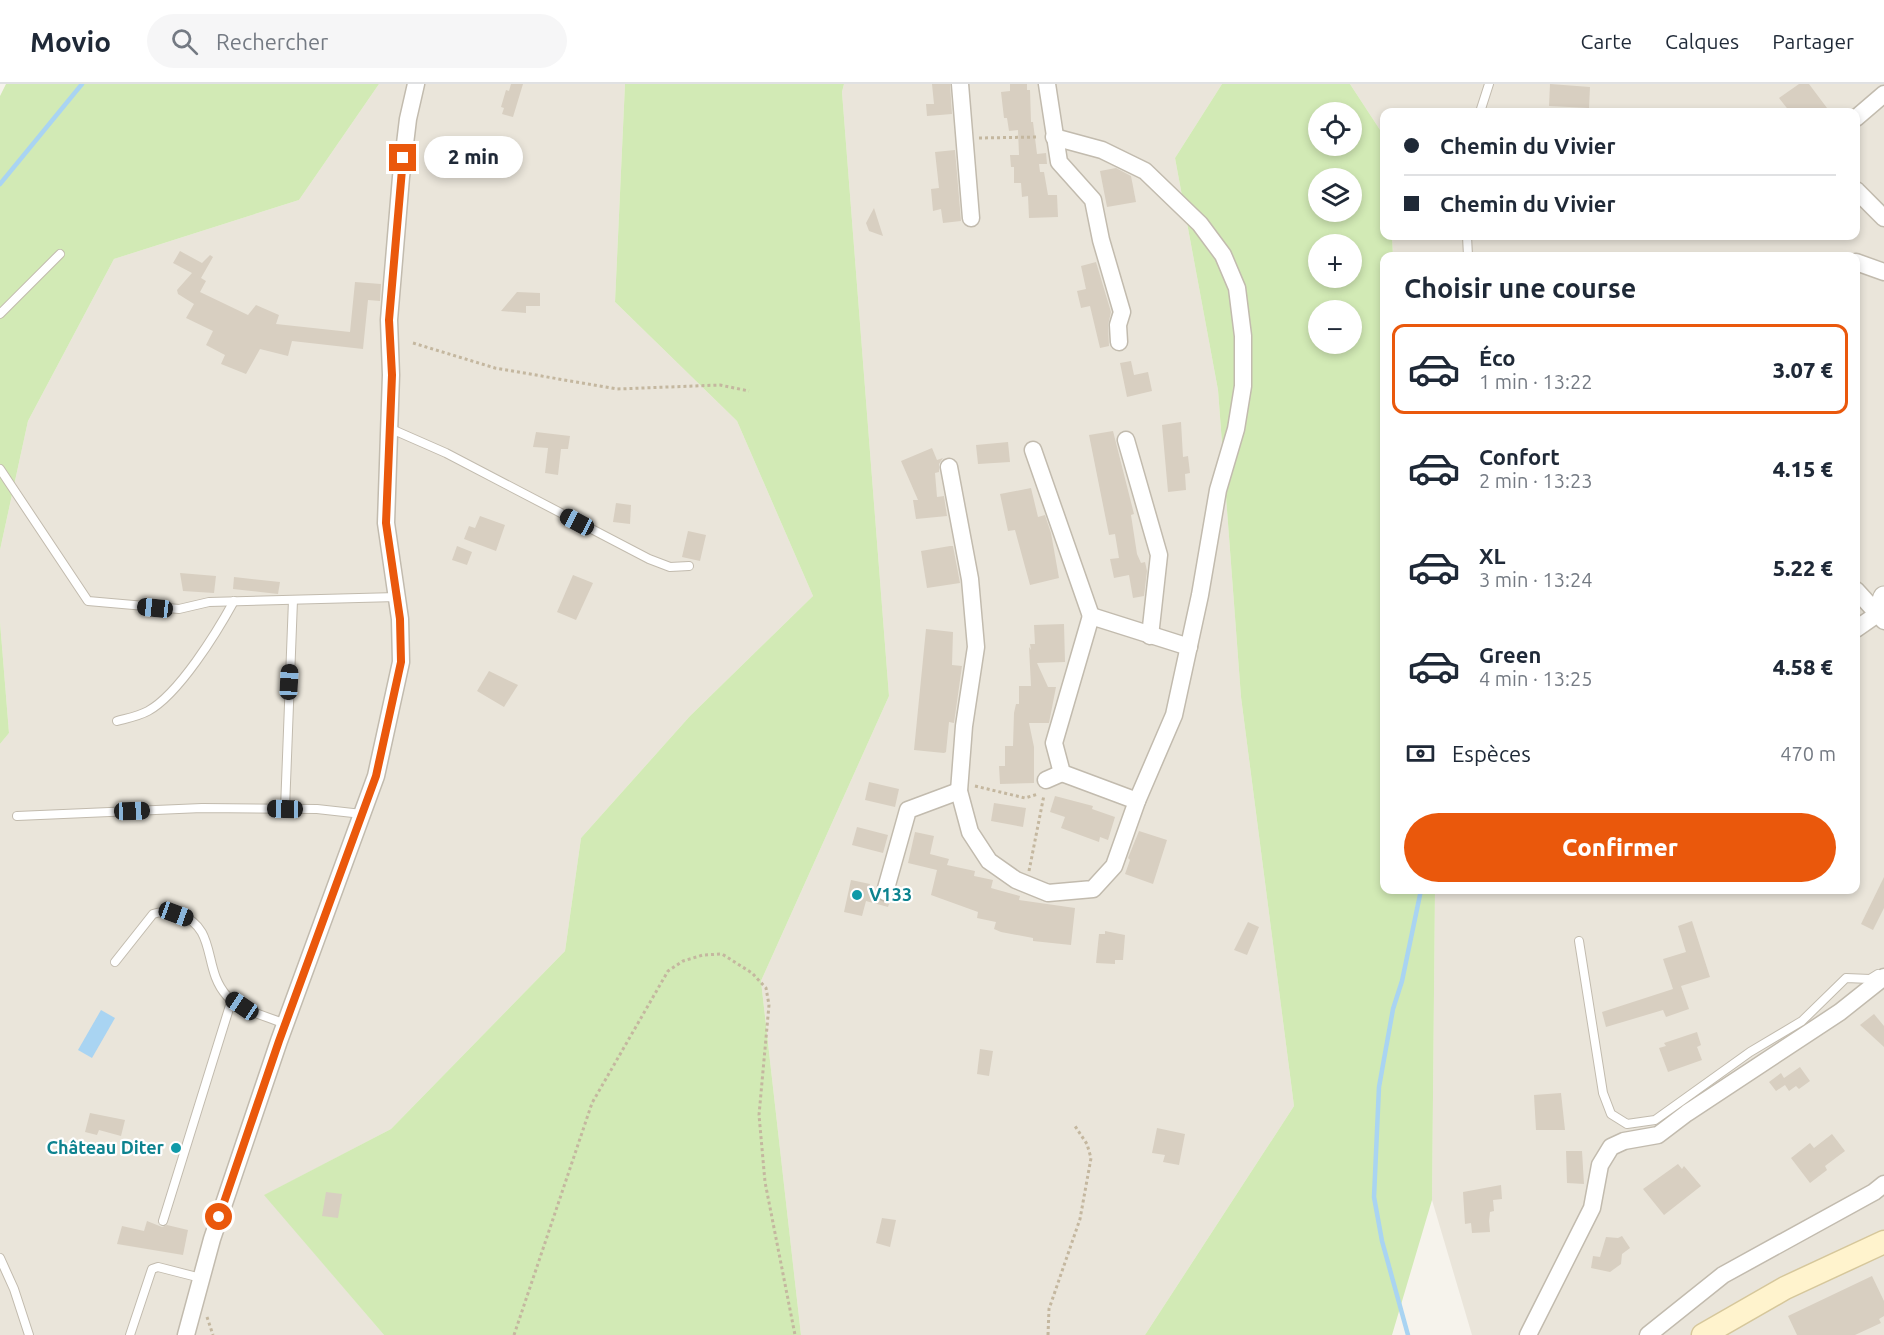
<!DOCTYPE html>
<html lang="fr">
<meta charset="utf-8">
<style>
body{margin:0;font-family:Ubuntu,sans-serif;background:#f6f6f7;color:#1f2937;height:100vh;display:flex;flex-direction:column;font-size:22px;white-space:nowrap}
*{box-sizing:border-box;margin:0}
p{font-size:20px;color:#747a83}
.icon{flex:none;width:33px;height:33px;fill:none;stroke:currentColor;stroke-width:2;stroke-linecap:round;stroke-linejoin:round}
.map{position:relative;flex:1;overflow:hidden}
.details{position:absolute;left:1380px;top:168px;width:480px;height:642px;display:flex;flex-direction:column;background:#fff;border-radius:12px;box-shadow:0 3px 9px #0003}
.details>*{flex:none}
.guide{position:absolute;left:1380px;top:24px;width:480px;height:132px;border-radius:12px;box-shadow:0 3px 9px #0003;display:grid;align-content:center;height:132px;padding:0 24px;background:#fff}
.tools{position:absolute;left:1308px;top:18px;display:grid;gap:12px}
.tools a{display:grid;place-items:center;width:54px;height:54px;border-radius:50%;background:#fff;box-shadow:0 3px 9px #0003;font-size:30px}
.end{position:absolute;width:27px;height:27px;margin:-14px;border:8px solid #ea580c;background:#fff;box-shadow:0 0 0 3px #fff}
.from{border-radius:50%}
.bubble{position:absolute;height:42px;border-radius:21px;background:#fff;box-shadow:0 3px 9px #0003;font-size:20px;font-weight:800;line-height:42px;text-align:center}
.car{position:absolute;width:18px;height:36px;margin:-18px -9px;border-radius:8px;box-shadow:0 0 4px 2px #0007;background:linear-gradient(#222 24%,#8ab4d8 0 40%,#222 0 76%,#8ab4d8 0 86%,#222 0)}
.guide b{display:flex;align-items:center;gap:21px;height:57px;font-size:22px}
.guide b+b{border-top:2px solid #e0e1e3}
.guide i{width:15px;height:15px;background:#1f2937}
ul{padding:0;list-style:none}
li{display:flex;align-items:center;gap:18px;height:90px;margin:0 12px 9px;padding:0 12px;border:3px solid transparent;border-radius:12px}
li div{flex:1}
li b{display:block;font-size:22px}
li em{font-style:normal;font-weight:800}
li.active{border-color:#ea580c}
li>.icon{width:54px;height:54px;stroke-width:1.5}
h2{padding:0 24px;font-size:27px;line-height:72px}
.pay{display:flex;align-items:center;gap:15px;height:66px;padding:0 24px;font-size:22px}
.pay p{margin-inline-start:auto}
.action{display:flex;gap:12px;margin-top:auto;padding:12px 24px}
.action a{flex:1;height:69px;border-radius:36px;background:#ea580c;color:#fff;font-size:24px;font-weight:800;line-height:69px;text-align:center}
header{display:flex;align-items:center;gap:36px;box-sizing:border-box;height:84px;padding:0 30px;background:#fff;border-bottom:2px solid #e0e1e3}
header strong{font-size:28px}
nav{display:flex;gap:33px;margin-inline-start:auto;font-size:21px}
.search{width:420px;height:54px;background:#f6f6f7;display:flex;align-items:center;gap:15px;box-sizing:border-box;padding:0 21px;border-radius:33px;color:#747a83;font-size:22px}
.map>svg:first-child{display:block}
.residential{fill:#eae5da}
.green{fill:#d2eab5;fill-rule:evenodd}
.water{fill:#a9d4f2}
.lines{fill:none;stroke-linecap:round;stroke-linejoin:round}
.stream{stroke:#a9d4f2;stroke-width:4.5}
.building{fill:#d8cfc1}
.service-casing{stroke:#c2bbae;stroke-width:10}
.minor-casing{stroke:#c2bbae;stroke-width:19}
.tertiary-casing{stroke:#c2bbae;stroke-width:23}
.secondary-casing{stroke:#d6c79b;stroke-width:25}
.path{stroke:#c4b79f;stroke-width:3;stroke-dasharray:3 3;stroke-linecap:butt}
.service{stroke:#fff;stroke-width:8}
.minor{stroke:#fff;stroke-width:16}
.tertiary{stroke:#fff;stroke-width:21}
.secondary{stroke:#fff3cd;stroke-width:22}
.route{stroke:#ea580c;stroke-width:8}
.culture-dot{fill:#0f9aa8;stroke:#fff;stroke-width:2}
.labels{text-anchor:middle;stroke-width:4.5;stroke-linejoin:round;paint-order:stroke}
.culture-label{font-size:18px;font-weight:bold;fill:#0d838f;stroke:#fff;text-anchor:start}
</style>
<header>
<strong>Movio</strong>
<div class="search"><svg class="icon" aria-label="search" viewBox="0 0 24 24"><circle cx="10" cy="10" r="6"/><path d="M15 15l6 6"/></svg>Rechercher</div>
<nav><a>Carte</a><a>Calques</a><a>Partager</a></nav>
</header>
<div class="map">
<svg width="1884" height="1251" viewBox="0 0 1884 1251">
<rect width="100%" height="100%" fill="#f6f3ec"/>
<g class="residential">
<polygon points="379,0 625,0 615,218 737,337 813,512 690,632 581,754 565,867 391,1045 265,1111 384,1251 0,1251 0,660 9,649 0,538 0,466 28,337 114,175 299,116"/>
<polygon points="844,0 1222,0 1175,74 1218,306 1241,613 1294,1022 1145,1251 801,1251 761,897 889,612 842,8"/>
<polygon points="1350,0 1884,0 1884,1251 1472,1251 1432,1116 1435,806 1856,806 1856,172 1393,172 1392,152 1856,152 1856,28 1384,28 1384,52"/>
</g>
<g class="green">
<polygon points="6,0 379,0 299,116 114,175 28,337 0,466 0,12"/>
<polygon points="625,0 844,0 842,8 889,612 761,897 801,1251 384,1251 264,1111 391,1045 565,867 581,754 690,632 813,512 737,337 615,218"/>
<path d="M1222 0H1350L1384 52V152H1392L1393 172H1384V806H1435L1432 1116 1392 1251H1145L1294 1022 1241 613 1218 306 1175 74ZM1318 28H1352V62H1318ZM1318 94H1352V128H1318ZM1318 160H1352V194H1318ZM1318 226H1352V260H1318Z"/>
<polygon points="0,538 9,649 0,660"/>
</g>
<polygon class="water" points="101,926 115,934 92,974 78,966"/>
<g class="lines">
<g class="stream">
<polyline points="0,100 82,0"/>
<polyline points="1408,1251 1382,1157 1374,1113 1379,1003 1393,925 1402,897 1421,806"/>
</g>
</g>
<g class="building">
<polygon points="511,0 523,0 513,33 502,30 504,24 501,23 506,6 509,7"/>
<polygon points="932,0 950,0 952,30 927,32 926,20 934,20"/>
<polygon points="1010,0 1027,0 1027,6 1030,6 1031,38 1033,38 1037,70 1046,69 1047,80 1039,80 1040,88 1044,88 1048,111 1057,111 1058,133 1029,134 1028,112 1022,113 1021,99 1014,99 1014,83 1011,83 1010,71 1019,71 1018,46 1009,47 1007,34 1004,34 1001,8 1010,7"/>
<polygon points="1550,0 1590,3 1589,24 1549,22"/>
<polygon points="1799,0 1809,0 1830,28 1790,28 1779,14"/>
<polygon points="955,66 961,137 943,139 941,125 933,127 931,105 939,104 935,68"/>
<polygon points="1116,84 1131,92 1136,118 1107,123 1100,87"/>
<polygon points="874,124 883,152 869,147 866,139"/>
<polygon points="180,167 202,179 210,171 213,173 201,194 206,197 200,208 248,231 256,221 279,231 276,240 350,248 355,198 381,200 380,217 368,216 363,265 292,257 288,272 260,265 246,290 221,280 225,271 206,261 213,247 186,234 194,220 178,210 177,206 192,189 173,179"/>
<polygon points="1096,178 1111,228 1108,241 1109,262 1100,264 1090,222 1081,224 1077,207 1086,205 1081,182"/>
<polygon points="517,208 540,209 540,222 526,222 526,229 501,227"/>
<polygon points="1131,277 1134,291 1148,288 1152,307 1127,313 1120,279"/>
<polygon points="1181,338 1183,373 1188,372 1190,389 1185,390 1186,406 1168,408 1162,341"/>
<polygon points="1113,347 1134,430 1131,431 1137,470 1141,479 1145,478 1147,487 1144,512 1133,514 1129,491 1114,494 1110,475 1119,474 1115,450 1109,451 1089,351"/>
<polygon points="536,348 570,352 568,365 561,365 558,391 545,389 548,364 533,363"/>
<polygon points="1008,358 1010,378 978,380 976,361"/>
<polygon points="932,364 937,376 943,374 939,380 939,388 935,389 937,413 944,412 947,432 916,435 913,416 918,416 901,377"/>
<polygon points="1031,404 1038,433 1045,431 1051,449 1059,494 1030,501 1015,446 1008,447 1000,410"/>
<polygon points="616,419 631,421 630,440 613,438"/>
<polygon points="480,432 505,441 496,467 464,455 469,442 475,444"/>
<polygon points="688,447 706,451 700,477 682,473"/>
<polygon points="457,462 472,468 467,481 452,476"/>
<polygon points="950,462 953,462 960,499 927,504 921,467"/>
<polygon points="180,489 216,492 214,509 183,507"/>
<polygon points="573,491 593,499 576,536 557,528"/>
<polygon points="234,493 280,498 278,510 233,505"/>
<polygon points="1064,540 1065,578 1037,579 1048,603 1056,603 1049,639 1029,639 1034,663 1034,699 1000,700 999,682 1005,682 1005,662 1013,662 1014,629 1016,620 1019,620 1019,602 1031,602 1029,563 1031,566 1030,560 1035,560 1034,541"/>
<polygon points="926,545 953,548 952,581 962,582 954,639 949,638 946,668 944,669 914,666"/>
<polygon points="489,587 518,601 504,623 477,607"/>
<polygon points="869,698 899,705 895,723 865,716"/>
<polygon points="1055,712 1093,722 1092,725 1115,733 1108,756 1100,753 1099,758 1061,744 1065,733 1050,728"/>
<polygon points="994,719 1026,724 1023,743 991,737"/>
<polygon points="857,743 888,751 883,769 852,761"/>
<polygon points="1139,747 1167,756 1153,800 1125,790 1130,776 1128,774"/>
<polygon points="915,748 934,752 930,770 949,775 947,781 975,787 974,792 993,796 991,804 1020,812 1019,816 1075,824 1071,861 1033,857 1033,854 1001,848 994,845 996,838 977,834 978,828 931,811 937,786 908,779"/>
<polygon points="1884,793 1884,824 1873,846 1861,840"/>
<polygon points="851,796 870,800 869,804 875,806 878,816 890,817 888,823 866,817 862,832 844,828"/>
<polygon points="1692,837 1710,893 1681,902 1689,925 1666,933 1663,926 1606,943 1602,928 1673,905 1663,875 1686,868 1678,842"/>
<polygon points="1248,838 1259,843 1247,871 1234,866"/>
<polygon points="1105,847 1125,851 1123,876 1115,876 1115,880 1096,879 1099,850 1105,850"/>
<polygon points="1874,930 1884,942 1884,963 1860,941"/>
<polygon points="1697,948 1701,961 1697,963 1702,976 1668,988 1659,964 1666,962 1664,959"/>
<polygon points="980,965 993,967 989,992 977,990"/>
<polygon points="1800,983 1810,997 1799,1005 1796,1002 1789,1007 1785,1001 1776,1007 1769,998 1781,989 1784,994"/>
<polygon points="1561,1009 1565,1046 1536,1046 1534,1011"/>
<polygon points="90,1029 125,1036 121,1052 99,1046 97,1051 85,1048"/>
<polygon points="1157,1044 1185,1050 1179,1081 1163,1078 1165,1071 1152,1069"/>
<polygon points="1832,1050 1845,1067 1825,1082 1827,1086 1810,1099 1791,1074 1810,1059 1814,1064"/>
<polygon points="1566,1067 1582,1067 1584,1100 1567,1099"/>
<polygon points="1678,1080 1682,1085 1684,1082 1701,1102 1664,1131 1643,1105"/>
<polygon points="1501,1101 1502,1115 1493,1116 1494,1127 1490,1128 1489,1137 1490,1148 1472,1149 1471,1139 1465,1140 1463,1108"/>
<polygon points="326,1108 342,1110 338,1134 322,1132"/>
<polygon points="882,1134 896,1136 890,1163 876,1159"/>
<polygon points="147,1137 162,1143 167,1141 188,1146 183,1171 117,1160 122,1142 144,1147"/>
<polygon points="1622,1152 1630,1164 1622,1170 1621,1180 1610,1188 1591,1184 1593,1172 1600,1173 1606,1153 1618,1154"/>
<polygon points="1872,1192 1884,1217 1884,1232 1879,1235 1881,1239 1855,1251 1797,1251 1788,1232"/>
</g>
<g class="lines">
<g class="service-casing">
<g id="service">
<polyline points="1480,28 1489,0"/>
<polyline points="1467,152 1468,172"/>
<polyline points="0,230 60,170"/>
<polyline points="389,344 446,369 649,475 670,483 689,482"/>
<polyline points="0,385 88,517 179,525 209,518 397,513"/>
<path d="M117 637C128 634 139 632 148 627 179 610 217 548 234 517"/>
<polyline points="285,725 293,516"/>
<polyline points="17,732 202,724 317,725 362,730"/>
<polyline points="1579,857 1603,1009 1611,1030 1627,1040 1655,1036 1750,968 1802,937 1846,894 1870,895 1878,890"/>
<path d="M115 878 153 830C162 827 170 828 180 831 218 844 202 885 227 912 241 927 267 932 285 940"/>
<polyline points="163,1137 232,915"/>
<polyline points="0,1174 14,1205 29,1251"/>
<polyline points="130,1251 152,1185 158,1183 201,1194"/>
</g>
</g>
<g class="minor-casing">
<g id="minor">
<polyline points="960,0 971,134"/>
<polyline points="1047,0 1059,78 1093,116 1101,156 1122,228 1118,241 1119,258"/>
<polyline points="1856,34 1884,10"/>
<polyline points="1856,106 1884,134"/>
<polyline points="1856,178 1884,188"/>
<polyline points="1126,356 1159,471 1150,552"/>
<polyline points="1033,366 1091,532"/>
<polyline points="949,383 970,495 976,563 964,642 959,707 970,748 989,777 1016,796 1048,809 1093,805 1114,782 1137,717 1174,631 1200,511 1218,406 1236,345 1243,302 1243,252 1237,204 1223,171 1200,140 1145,87 1102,66 1054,53"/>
<polyline points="1856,506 1884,537"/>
<polyline points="1856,545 1879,529"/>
<polyline points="1046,696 1062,689"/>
<polyline points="1137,717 1062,689 1054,659 1091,532 1189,563"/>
<polyline points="885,808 908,726 959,707"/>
<polyline points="186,1251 212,1155 279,957 376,692 401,578 400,535 386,439 391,291 389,236 401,93 408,35 416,0"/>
<polyline points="1528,1251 1592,1124 1600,1081 1611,1063 1624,1057 1658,1051 1687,1029 1840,928 1884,893"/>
<polyline points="1648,1251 1723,1191 1874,1108 1884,1100"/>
</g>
</g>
<g class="tertiary-casing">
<polyline id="tertiary" points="1879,529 1884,513"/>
</g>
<g class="secondary-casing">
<polyline id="secondary" points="1703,1251 1785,1204 1884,1158"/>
</g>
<g class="path">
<polyline points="979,54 1038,53"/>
<polyline points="413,259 495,284 617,305 720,301 749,307"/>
<polyline points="975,702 1025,714 1038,710"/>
<polyline points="1029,787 1044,711"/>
<polyline points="207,1233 213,1251"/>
<polyline points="514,1251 592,1019 668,887 683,877 703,871 722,870 752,889 766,904 769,921 759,1031 765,1098 795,1251"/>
<polyline points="1048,1251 1049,1225 1080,1135 1091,1074 1087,1060 1075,1042"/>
</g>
<use href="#service" class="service"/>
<use href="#minor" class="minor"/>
<use href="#tertiary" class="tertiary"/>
<use href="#secondary" class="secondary"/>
</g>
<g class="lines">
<polyline class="route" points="219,1133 279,957 376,692 401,578 400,535 386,439 392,291 389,236 403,74"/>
</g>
<g class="culture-dot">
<circle cx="857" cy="811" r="6"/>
<circle cx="176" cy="1064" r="6"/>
</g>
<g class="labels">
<g class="culture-label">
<text x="869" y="817">V133</text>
<text x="164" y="1070" text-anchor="end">Château Diter</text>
</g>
</g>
</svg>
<div class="tools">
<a><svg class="icon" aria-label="locate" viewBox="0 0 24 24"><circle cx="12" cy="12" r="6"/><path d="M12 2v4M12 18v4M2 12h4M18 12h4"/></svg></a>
<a><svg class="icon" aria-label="layers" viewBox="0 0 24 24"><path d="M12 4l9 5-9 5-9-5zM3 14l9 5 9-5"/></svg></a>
<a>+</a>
<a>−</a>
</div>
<i class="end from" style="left:219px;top:1133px"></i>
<i class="end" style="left:403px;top:74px"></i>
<div class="bubble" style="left:424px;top:52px;width:99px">2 min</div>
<i class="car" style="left:577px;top:438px;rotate:298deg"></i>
<i class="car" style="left:155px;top:524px;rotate:276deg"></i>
<i class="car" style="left:289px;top:598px;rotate:3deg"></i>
<i class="car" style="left:285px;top:725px;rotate:271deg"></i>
<i class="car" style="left:132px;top:727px;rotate:88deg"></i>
<i class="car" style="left:176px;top:830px;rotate:110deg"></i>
<i class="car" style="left:242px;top:922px;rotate:304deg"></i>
<div class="guide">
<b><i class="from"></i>Chemin du Vivier</b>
<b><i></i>Chemin du Vivier</b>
</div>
<section class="details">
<h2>Choisir une course</h2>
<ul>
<li class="active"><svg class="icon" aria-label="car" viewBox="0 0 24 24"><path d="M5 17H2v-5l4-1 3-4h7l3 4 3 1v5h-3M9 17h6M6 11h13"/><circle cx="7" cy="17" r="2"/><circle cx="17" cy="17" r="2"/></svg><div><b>Éco</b><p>1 min · 13:22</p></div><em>3.07 €</em></li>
<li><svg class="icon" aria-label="car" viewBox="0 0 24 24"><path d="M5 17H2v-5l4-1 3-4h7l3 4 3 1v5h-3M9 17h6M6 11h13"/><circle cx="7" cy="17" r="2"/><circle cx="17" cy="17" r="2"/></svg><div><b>Confort</b><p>2 min · 13:23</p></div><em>4.15 €</em></li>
<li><svg class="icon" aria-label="car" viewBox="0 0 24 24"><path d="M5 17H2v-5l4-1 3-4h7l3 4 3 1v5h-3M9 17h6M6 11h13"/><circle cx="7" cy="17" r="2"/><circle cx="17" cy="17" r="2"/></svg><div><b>XL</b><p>3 min · 13:24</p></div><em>5.22 €</em></li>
<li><svg class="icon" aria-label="car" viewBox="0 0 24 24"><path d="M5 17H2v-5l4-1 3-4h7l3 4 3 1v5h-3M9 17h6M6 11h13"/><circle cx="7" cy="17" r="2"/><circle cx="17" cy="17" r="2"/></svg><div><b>Green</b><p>4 min · 13:25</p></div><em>4.58 €</em></li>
</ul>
<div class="pay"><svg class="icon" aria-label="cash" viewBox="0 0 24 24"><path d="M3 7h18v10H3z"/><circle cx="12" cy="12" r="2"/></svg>Espèces<p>470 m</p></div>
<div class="action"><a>Confirmer</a></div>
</section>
</div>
